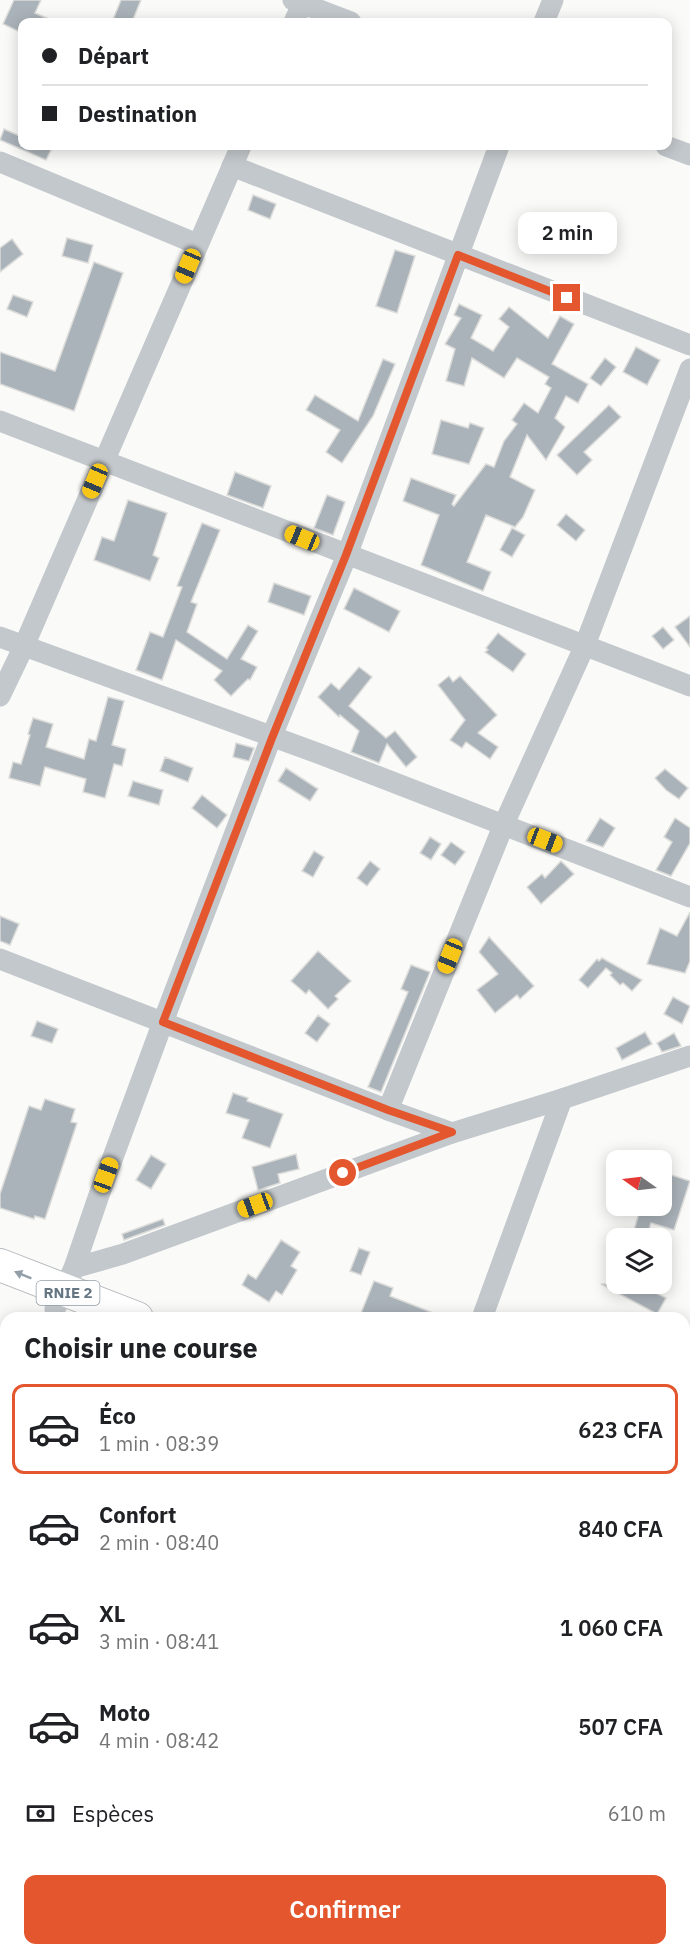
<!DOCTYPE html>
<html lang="fr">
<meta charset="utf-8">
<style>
body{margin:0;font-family:"IBM Plex Sans",sans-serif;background:#f2f2f2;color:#202124;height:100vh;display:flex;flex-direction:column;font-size:22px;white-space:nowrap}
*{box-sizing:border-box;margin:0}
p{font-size:20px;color:#757577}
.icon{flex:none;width:33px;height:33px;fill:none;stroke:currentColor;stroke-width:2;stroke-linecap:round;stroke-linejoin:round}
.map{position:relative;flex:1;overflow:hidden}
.sheet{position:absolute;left:0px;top:1312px;width:690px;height:644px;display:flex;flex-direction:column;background:#fff;border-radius:18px 18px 0 0;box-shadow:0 3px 15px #0003}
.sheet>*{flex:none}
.hud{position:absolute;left:18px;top:18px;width:654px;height:132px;border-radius:12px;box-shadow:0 3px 15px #0003;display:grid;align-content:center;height:132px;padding:0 24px;background:#fff}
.needle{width:39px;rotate:284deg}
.fabs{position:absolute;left:606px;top:1150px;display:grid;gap:12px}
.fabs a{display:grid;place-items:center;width:66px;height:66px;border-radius:12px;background:#fff;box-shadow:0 3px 15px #0003;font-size:30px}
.end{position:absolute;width:27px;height:27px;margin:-14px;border:8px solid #e4572e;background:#fff;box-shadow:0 0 0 3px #fff}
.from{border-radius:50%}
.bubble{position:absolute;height:42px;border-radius:12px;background:#fff;box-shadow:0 3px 15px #0003;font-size:20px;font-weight:600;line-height:42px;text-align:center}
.car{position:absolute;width:18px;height:36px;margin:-18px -9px;border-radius:8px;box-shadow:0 0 4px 2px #0007;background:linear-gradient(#f5c518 24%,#345 0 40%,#f5c518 0 76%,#345 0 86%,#f5c518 0)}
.hud b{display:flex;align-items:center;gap:21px;height:57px;font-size:22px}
.hud b+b{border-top:2px solid #e0e0e0}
.hud i{width:15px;height:15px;background:#202124}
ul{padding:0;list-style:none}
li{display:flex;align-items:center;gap:18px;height:90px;margin:0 12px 9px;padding:0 12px;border:3px solid transparent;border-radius:12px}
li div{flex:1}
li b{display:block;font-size:22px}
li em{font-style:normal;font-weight:600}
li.current{border-color:#e4572e}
li>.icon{width:54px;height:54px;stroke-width:1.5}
h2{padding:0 24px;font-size:27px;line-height:72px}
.pay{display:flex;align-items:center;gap:15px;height:66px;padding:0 24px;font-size:22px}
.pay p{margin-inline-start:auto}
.action{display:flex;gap:12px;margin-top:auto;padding:12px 24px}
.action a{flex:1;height:69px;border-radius:12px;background:#e4572e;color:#fff;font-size:24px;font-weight:600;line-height:69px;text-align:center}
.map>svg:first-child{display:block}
.building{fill:#aab3b9;stroke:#dcdcda;stroke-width:1.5}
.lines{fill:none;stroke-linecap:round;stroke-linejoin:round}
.major-casing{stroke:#b5babe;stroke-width:30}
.highway-casing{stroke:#b4b9bd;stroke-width:34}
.minor{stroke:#c3c8cc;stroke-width:21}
.major{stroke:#fff;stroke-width:27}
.highway{stroke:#fff;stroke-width:32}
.rail-casing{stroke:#a2aab0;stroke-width:7}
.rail{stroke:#fff;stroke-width:4.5;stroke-dasharray:14;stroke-linecap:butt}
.oneway{fill:#939fa8}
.route{stroke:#e4572e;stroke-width:8}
.labels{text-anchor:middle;stroke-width:6;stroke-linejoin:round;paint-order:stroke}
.shield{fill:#fff;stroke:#939fa8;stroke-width:1.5}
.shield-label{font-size:15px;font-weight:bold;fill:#657683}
</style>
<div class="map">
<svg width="690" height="1955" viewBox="0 0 690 1955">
<rect width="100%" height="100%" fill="#fafaf8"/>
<g class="building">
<polygon points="14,0 41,0 35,13 56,22 22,22 22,33 3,24"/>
<polygon points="121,0 141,0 132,22 112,22"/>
<polygon points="4,129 22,137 21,146 43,146 51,150 46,160 0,140"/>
<polygon points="253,195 276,204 270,219 248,210"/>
<polygon points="67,238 93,245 88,263 62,256"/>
<polygon points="12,239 23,254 0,272 0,248"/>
<polygon points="395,250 415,256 397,313 376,306"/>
<polygon points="94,262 123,273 74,411 0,384 0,352 55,371"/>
<polygon points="13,295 33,302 27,317 7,309"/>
<polygon points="459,304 482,315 471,338 493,351 509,327 499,319 509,307 548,338 560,316 574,324 552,364 588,384 578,403 566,396 555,418 565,427 546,460 527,435 510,477 535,490 523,517 515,527 486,515 467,562 491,572 483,591 421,565 439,515 403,501 411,478 456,495 452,504 454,506 486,464 494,467 504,441 517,424 512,420 524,403 538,413 551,388 545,384 549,377 517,358 504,378 472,358 464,386 446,381 455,349 445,344 461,318 454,315"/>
<polygon points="636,347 660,360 647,385 623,372"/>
<polygon points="605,358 616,367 601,386 590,378"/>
<polygon points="383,359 395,364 373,416 342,463 326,452 340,430 306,410 315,395 358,421"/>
<polygon points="609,405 621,417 584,452 592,460 577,475 557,455"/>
<polygon points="441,420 468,428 470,423 484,428 469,464 432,454"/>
<polygon points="235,472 271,486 263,508 227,495"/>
<polygon points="327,495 345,502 333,535 314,528"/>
<polygon points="128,500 167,513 153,555 159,558 150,581 94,560 102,537 114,541"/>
<polygon points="566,514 585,530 576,541 557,525"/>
<polygon points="202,523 220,530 191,602 197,604 187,632 227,659 248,625 258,631 241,659 257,667 250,680 248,679 231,696 214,680 222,671 176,640 162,680 136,670 150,632 163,637 182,587 177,586"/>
<polygon points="512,528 525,535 512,557 500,550"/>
<polygon points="274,583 311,596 304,615 268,602"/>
<polygon points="354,588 400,611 389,632 344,609"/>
<polygon points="690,616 690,647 675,627"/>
<polygon points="663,627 674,640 663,649 652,636"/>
<polygon points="498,633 526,654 513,672 485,652 488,650 486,648"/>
<polygon points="359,667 372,677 349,706 386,738 395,731 417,757 406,767 387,744 379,763 351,752 359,731 340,715 339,717 318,697 331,683 339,690"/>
<polygon points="449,676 453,682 460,676 497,715 478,733 498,747 490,759 466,742 462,748 450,740 465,720 438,685"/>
<polygon points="108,697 124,701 112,745 126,749 122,766 114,764 105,798 83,792 86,779 45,767 40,786 9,778 13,762 21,764 30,735 28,734 33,718 53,724 46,747 84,759 89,739 96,741"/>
<polygon points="236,743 254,748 249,761 233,757"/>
<polygon points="165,757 193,768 188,782 160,771"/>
<polygon points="286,768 318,789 310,801 278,781"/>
<polygon points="665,769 688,788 679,799 666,790 655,778"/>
<polygon points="133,781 163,790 159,805 128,796"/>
<polygon points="202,795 227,815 217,828 192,808"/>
<polygon points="600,818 615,828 603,847 586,841"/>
<polygon points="675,818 690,828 690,843 671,876 656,870 672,842 664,837"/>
<polygon points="430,837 441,844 431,860 420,853"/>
<polygon points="451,842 465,852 455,865 441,855"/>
<polygon points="314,851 324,857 313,877 302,871"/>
<polygon points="370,861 380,869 367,886 357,878"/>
<polygon points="561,861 574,874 541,904 527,887 542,874 545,878"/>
<polygon points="690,912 690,961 685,973 647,964 660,928 677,936"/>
<polygon points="0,916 19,924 10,945 0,941"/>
<polygon points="489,937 534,986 520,999 517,995 495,1013 477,990 498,974 479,952"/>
<polygon points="318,951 351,981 335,996 338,999 328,1009 309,990 306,994 291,981"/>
<polygon points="602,958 618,967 642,980 632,991 623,983 620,985 610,975 612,973 606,968 588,988 579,980 597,959 599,961"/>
<polygon points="411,965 430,972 381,1092 368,1087 408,992 401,989"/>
<polygon points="673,997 690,1006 682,1024 664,1014"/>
<polygon points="318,1015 330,1024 317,1042 305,1033"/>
<polygon points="37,1021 58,1029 52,1043 31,1036"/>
<polygon points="645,1032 652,1044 622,1060 616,1048"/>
<polygon points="674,1033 681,1046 662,1052 657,1043"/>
<polygon points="233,1093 248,1098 247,1101 283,1114 270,1148 242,1138 249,1120 226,1113"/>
<polygon points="45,1099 75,1109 71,1122 77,1123 45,1219 35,1216 34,1219 0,1208 0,1194 29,1106 41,1110"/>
<polygon points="296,1154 299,1169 278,1174 280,1183 258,1190 252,1167"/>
<polygon points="151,1155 166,1164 151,1189 136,1180"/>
<polygon points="662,1172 690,1181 674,1230 651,1223 648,1233 634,1230 641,1206 662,1206"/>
<polygon points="163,1219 165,1225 124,1240 122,1234"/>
<polygon points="281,1240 300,1252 291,1266 297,1270 282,1295 276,1291 269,1302 242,1285 248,1274 256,1279"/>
<polygon points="359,1248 370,1252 361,1275 350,1271"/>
<polygon points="374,1281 393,1288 390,1296 446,1318 359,1318"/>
<polygon points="601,1284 639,1284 666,1298 657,1314"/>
</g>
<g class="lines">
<g class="major-casing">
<polyline id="major" points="452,1955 454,1950"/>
</g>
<g class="highway-casing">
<g id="highway">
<polyline points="0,1265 137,1318"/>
<polyline points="684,1526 690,1527"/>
</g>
</g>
<g class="minor">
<polyline points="293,0 351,22"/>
<polyline points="294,22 304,0"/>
<polyline points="544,22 553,0"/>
<polyline points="666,146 690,155"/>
<polyline points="0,162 197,244"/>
<polyline points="232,166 690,345"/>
<polyline points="0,421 690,686"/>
<polyline points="0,637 320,754 690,897"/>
<polyline points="0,696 24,646 241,146"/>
<polyline points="0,959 388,1110 452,1133"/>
<polyline points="388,1110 504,824 585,645 690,369"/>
<polyline points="74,1268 123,1254 452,1133 562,1099 690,1056"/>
<polyline points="55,1309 74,1268 99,1195 163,1022 271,738 347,555 499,146"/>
<polyline points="482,1318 562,1099"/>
<polyline points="684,1501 690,1493"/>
<polyline points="0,1520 6,1522"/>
<polyline points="684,1686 690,1688"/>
<polyline points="0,1764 6,1766"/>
<polyline points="0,1907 6,1909"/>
<polyline points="131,1950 145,1955"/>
<polyline points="487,1950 500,1955"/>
<polyline points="88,1955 90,1950"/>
</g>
<use href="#major" class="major"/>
<use href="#highway" class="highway"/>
<g class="rail-casing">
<g id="rail">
<polyline points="0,1389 6,1392"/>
<polyline points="684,1661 690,1663"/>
</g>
</g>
<use href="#rail" class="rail"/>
</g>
<defs><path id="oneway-solid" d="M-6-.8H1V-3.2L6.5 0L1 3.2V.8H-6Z" transform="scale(1.5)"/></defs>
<use class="oneway" href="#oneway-solid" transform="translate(23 1275) rotate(-158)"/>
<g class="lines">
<polyline class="route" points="343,1173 452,1132 388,1110 163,1022 272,738 346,555 458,255 567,298"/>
</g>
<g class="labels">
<rect class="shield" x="36.5" y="1281" width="63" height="24" rx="4.5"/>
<g class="shield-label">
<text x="68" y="1298">RNIE 2</text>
</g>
</g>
</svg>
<div class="fabs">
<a><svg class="needle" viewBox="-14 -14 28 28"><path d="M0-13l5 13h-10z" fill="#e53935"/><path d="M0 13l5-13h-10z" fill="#757577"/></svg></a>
<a><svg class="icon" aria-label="layers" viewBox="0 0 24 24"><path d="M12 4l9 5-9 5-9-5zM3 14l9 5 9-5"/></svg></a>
</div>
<i class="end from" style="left:343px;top:1173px"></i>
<i class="end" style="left:567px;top:298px"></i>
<div class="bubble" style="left:518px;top:212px;width:99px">2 min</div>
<i class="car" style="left:188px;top:266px;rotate:203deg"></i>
<i class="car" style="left:95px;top:481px;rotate:203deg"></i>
<i class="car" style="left:302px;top:538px;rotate:292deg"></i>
<i class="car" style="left:545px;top:840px;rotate:111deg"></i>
<i class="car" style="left:450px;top:956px;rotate:202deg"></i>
<i class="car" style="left:106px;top:1175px;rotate:20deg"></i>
<i class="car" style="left:255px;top:1205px;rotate:250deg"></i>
<div class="hud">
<b><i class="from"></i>Départ</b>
<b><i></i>Destination</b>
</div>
<section class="sheet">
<h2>Choisir une course</h2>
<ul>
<li class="current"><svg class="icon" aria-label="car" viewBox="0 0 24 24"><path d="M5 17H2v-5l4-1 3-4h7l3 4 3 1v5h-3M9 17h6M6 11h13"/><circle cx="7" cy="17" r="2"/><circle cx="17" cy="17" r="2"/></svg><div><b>Éco</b><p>1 min · 08:39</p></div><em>623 CFA</em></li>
<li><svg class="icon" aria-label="car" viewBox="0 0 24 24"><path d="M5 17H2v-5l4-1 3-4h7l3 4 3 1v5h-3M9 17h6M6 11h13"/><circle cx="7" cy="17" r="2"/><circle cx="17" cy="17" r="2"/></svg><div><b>Confort</b><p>2 min · 08:40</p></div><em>840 CFA</em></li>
<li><svg class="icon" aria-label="car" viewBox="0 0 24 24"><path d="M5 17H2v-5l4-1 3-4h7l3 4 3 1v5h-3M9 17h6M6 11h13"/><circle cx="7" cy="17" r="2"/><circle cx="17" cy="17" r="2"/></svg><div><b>XL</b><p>3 min · 08:41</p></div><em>1 060 CFA</em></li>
<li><svg class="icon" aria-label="car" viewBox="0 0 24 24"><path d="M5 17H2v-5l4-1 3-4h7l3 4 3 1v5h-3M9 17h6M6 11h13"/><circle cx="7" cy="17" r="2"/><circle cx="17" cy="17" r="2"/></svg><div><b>Moto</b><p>4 min · 08:42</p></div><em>507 CFA</em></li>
</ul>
<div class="pay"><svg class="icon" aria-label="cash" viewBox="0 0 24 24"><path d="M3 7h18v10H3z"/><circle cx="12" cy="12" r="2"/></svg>Espèces<p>610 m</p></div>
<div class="action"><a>Confirmer</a></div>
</section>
</div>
